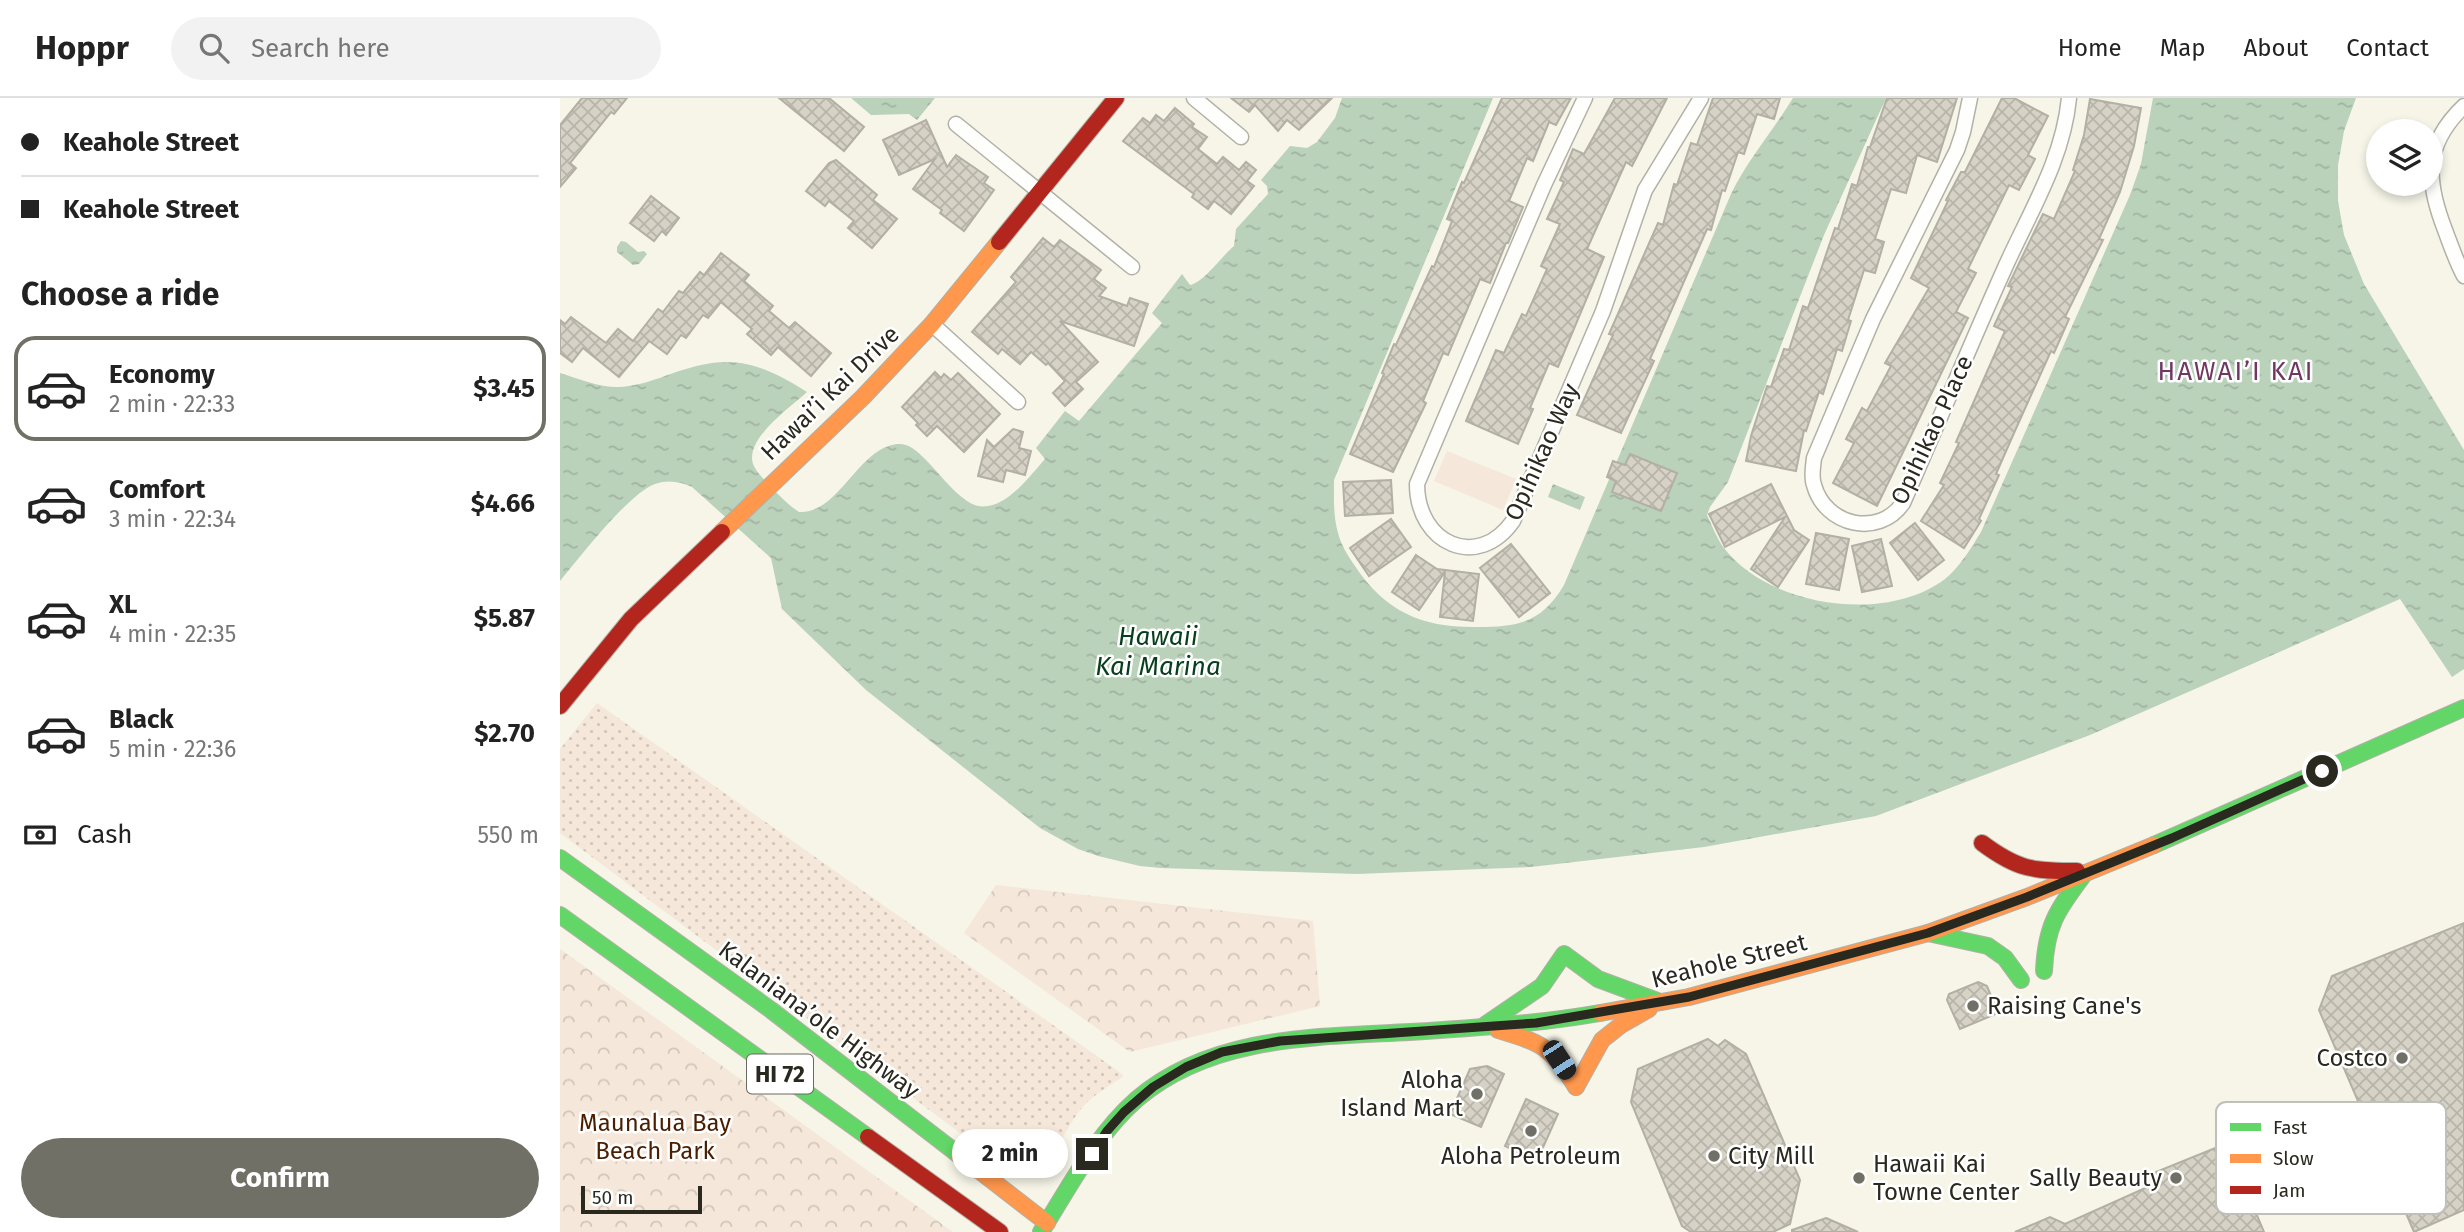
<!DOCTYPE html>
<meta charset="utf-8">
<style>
body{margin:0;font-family:"Fira Sans",sans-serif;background:#f2f2f2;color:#222;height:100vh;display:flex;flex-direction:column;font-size:26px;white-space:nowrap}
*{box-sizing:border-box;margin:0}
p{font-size:23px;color:#767676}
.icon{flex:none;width:38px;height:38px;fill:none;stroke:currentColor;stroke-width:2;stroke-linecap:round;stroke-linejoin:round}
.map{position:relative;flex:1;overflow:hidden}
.panel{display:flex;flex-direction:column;background:#fff;width:560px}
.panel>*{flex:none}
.banner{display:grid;align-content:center;height:154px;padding:0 21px;background:#fff}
.controls{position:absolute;left:1806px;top:21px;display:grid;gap:14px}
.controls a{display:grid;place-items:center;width:77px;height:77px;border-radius:50%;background:#fff;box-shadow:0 4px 10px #0003;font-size:35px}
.scale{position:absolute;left:21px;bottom:18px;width:121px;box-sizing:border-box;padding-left:7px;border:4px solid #2a2920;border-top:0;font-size:19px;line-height:24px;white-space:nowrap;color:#2a2920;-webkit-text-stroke:5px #fff;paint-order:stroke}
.end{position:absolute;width:32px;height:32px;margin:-16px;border:9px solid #2a2920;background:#fff;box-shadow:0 0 0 4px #fff}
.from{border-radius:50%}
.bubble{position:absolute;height:49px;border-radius:24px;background:#fff;box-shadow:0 4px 10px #0003;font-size:23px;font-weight:700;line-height:49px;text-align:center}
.car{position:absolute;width:21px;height:42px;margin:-21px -10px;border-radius:9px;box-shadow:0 0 5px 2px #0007;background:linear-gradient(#222 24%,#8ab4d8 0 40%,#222 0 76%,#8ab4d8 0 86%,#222 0)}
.banner b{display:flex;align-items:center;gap:24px;height:66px;font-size:26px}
.banner b+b{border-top:2px solid #e0e0e0}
.banner i{width:18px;height:18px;background:#222}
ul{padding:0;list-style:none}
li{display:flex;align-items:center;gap:21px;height:105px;margin:0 14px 10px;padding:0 7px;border:4px solid transparent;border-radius:21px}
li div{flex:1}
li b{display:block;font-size:26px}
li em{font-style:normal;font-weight:700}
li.on{border-color:#717066}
li>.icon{width:63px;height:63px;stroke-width:1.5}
h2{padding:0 21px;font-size:32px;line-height:84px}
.pay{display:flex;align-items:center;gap:18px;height:77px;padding:0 21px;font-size:26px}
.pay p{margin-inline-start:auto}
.cta{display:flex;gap:14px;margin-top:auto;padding:14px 21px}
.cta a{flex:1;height:80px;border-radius:42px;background:#717066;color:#fff;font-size:28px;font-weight:700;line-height:80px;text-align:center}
header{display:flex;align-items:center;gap:42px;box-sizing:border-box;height:98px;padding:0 35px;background:#fff;border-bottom:2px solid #e0e0e0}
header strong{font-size:33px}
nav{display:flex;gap:38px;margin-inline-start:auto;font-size:24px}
.search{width:490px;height:63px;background:#f2f2f2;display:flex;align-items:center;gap:18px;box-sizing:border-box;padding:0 24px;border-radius:38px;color:#767676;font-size:26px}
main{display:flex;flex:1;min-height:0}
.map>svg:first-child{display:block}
.grass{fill:url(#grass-dots)}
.park{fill:url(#park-crowns)}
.pitch{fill:#f5e7d9}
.water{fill:url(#water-ripples)}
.building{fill:url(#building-cross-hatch);stroke:#b2afa5;stroke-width:2}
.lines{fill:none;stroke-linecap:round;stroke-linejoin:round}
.street-casing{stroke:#b2b0a7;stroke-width:17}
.fast-casing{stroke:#b2b0a7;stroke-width:18}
.slow-casing{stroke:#b2b0a7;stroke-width:18}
.jam-casing{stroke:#b2b0a7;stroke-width:18}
.street{stroke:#fefefc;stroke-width:14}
.fast{stroke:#63d668;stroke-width:16}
.slow{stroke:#ff974d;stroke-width:16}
.jam{stroke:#b3261e;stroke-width:16}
.route{stroke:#2a2920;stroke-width:9}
.poi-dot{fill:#717066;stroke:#fff;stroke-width:2.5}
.labels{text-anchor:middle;stroke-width:5;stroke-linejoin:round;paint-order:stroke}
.shield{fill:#fff;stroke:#6a6963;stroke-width:2}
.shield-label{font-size:23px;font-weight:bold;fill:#2a2920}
.street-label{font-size:24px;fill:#2a2920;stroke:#fff}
.poi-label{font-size:24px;fill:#2a2920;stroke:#fff;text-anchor:start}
.park-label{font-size:24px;fill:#4b1e00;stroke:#fff}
.neighbourhood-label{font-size:26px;letter-spacing:2px;fill:#713763;stroke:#fff}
.water-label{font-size:26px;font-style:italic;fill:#073f1d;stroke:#fff}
.key{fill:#fff;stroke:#bfbfbc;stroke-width:2}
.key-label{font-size:19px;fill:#2a2920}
</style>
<header>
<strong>Hoppr</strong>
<div class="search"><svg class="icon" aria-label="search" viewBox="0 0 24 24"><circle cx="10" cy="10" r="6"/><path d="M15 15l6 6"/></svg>Search here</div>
<nav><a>Home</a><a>Map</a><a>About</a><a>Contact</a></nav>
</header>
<main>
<section class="panel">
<div class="banner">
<b><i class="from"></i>Keahole Street</b>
<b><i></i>Keahole Street</b>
</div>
<h2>Choose a ride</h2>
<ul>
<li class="on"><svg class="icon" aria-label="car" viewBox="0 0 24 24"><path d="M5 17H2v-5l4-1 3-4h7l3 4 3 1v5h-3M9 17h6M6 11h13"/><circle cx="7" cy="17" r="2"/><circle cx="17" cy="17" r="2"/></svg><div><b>Economy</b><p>2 min · 22:33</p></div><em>$3.45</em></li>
<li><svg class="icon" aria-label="car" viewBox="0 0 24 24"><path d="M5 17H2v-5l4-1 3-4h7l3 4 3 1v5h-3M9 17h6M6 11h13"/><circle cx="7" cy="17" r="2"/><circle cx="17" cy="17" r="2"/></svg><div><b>Comfort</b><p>3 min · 22:34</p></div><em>$4.66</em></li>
<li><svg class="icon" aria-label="car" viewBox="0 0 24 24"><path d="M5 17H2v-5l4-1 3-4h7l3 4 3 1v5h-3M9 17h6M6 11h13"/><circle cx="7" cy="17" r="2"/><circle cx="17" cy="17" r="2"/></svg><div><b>XL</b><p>4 min · 22:35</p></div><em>$5.87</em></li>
<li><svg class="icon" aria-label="car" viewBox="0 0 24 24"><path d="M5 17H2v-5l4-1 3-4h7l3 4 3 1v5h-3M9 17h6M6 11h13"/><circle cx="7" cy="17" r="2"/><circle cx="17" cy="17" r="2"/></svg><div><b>Black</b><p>5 min · 22:36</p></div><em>$2.70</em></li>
</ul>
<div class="pay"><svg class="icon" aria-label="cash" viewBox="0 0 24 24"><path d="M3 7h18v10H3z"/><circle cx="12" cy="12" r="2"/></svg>Cash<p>550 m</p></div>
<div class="cta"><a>Confirm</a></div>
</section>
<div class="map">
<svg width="1904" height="1134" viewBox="0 0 1904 1134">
<defs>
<pattern id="grass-dots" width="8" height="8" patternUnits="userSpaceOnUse" patternTransform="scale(1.75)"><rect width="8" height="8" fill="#f5e7d9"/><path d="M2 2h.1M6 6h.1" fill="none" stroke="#d2c6ba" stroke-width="1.8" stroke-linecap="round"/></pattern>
<pattern id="park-crowns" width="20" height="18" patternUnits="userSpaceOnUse" patternTransform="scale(1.75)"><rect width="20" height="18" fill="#f5e7d9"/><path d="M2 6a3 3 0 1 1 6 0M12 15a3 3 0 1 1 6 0" fill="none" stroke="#d2c6ba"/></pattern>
<pattern id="water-ripples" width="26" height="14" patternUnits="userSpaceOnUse" patternTransform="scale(1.75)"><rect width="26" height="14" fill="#bad1ba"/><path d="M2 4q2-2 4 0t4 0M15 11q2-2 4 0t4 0" fill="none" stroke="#a0b3a0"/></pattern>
<pattern id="building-cross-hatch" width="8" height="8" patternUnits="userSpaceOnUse" patternTransform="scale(1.75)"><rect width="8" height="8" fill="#d6d2c6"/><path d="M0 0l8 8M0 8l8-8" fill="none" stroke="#b8b4aa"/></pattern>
</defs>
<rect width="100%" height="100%" fill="#f6f5e8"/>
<path class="grass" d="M37 605 558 973 564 978C549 988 531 998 520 1012 507 1029 489 1069 466 1073 457 1074 449 1069 440 1065L0 735V651Z"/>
<g class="park">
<polygon points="436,787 753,823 760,908 570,954 404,835"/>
<polygon points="0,851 393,1134 0,1134"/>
</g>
<polygon class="pitch" points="887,353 956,381 943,412 874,383"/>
<g class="water">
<polygon points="291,0 375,0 357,22 349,16 311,17"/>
<path d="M782 0H933L774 382C774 400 773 417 778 435 781 447 788 458 795 468 826 515 864 530 918 529 959 529 982 524 1004 487L1171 96C1188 61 1213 33 1233 0H1326L1264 137 1168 384 1150 409 1147 417C1152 427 1157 441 1164 450 1209 509 1326 526 1385 481 1400 469 1411 450 1421 434L1570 97 1581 66 1593 0H1796L1784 33 1778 67V103L1784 137 1804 186 1904 352V571L1892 579 1840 501 1530 637 1316 718 1144 749 971 769 797 776 601 770 580 768 538 758 518 751 480 730 306 592 222 511 211 460 132 389C121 384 108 381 95 386 68 396 20 459 0 483V275C19 281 38 289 58 289 88 288 112 273 141 267 183 257 213 273 247 294 230 310 185 340 193 366 196 374 204 381 210 388 219 397 227 406 239 414 279 416 298 350 337 346 349 345 357 353 365 361 378 374 391 392 407 403 437 424 468 380 485 361L476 350 505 313 519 323 602 225 592 215 622 176 630 187C643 185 662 158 674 148L676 131 708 96 707 88 701 82 730 48 747 50 757 44 775 20Z"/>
<polygon points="61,143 66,144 78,154 84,153 87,156 79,166 73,167 57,154 57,149"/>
<polygon points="993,386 1025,399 1020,412 988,399"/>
</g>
<g class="building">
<polygon points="22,0 67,0 54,16 51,14 10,65 16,70 0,89 0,27"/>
<polygon points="219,0 269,0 304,29 284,53"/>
<polygon points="671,0 772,0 739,32 727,22 718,33 695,7 689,14"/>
<polygon points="942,0 1011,0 996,27 989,24 973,63 967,60 949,103 963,109 948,145 946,145 930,185 920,181 888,257 883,255 863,303 866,305 833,374 790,356 824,276 822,275 834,246 836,247 872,168 874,169 892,123 887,121 902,84 904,85"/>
<polygon points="1055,0 1107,0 1072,68 1066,64 1027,151 1044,159 998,269 989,265 970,310 973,311 958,346 906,323 936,252 944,255 962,216 966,218 987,171 981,168 1000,126 987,121 1004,84 1000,82 1013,51 1024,56"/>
<polygon points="1153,0 1220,0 1214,21 1197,16 1184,56 1178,54 1165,93 1162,92 1151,132 1147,131 1090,261 1094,263 1061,335 1017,317 1053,237 1049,236 1098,125 1103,127 1114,86 1117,87 1131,45 1137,47"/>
<polygon points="1327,0 1397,0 1377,64 1357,57 1346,95 1331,91 1315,141 1324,144 1315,175 1304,172 1288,222 1291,223 1282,253 1277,251 1263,296 1259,294 1246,333 1244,332 1236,373 1186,363 1191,338 1207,288 1211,289 1224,251 1229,252 1243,208 1248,210 1275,130 1278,131 1292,86 1297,88 1308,49 1310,49"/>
<polygon points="1442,0 1454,0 1488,18 1468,57 1475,61 1459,92 1449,87 1408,171 1416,175 1396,214 1408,220 1317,408 1273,385 1294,345 1286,341 1302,310 1307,313 1331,268 1325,265 1369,190 1351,180 1388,103 1386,102 1401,74 1405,74"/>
<polygon points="1530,1 1581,10 1574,48 1560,94 1539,141 1543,142 1505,219 1509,221 1494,255 1491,253 1454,335 1436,376 1439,377 1419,421 1421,423 1404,450 1361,423 1384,387 1380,385 1399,345 1396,344 1445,233 1434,228 1452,189 1448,188 1483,116 1494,121 1515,73 1513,72 1524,37"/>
<polygon points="615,10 634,26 632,29 647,39 638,51 657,66 663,59 679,72 686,64 696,72 687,83 694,88 671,116 654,103 648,111 632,99 634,96 563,43 583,20 590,25 596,17 604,23"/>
<polygon points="366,22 387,69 396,57 428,79 424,85 434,92 404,133 380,115 382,112 353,91 375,61 339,77 323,42"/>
<polygon points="276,62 317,97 313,102 337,121 312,150 288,130 294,123 269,103 265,108 246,93 269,65"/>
<polygon points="91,98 119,120 106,137 102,133 94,143 70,125"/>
<polygon points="483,140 494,149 500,142 541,172 534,181 546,190 539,198 567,208 570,200 588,206 574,248 500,223 538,264 516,284 523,291 505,308 493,295 505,283 488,265 486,267 471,254 460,266 442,251 438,256 412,234 456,184 451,179"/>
<polygon points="161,155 189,177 184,183 213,208 209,213 229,230 235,224 271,255 251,278 218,249 211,257 187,236 192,231 161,204 148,220 143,217 126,240 121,237 107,256 89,243 59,279 23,250 12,264 0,255 0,222 5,226 11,219 46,245 58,231 73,243 98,211 103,214 119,193 123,195 140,174 144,177"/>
<polygon points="375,274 381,280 384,276 391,282 398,275 440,316 404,354 377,328 367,338 356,327 358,325 342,309"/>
<polygon points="453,331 463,334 459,350 471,353 465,377 446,372 443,384 418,378 427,342 434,349"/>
<polygon points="1070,356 1117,375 1101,413 1052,394 1056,383 1047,379 1053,363 1065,367"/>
<polygon points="831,382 833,415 785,418 783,384"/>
<polygon points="1211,386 1234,432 1249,442 1218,489 1191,471 1225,419 1165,449 1149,416"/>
<polygon points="831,421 851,449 809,478 790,450"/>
<polygon points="1355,425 1384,462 1358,482 1330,445"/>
<polygon points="1256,435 1289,441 1279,492 1246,486"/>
<polygon points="1321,441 1332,488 1302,494 1292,448"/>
<polygon points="951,446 990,495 959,519 920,470"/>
<polygon points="856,457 877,471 919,476 913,523 880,519 885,474 859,512 832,494"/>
<polygon points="1904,825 1904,1112 1854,1134 1759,912 1772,878"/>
<polygon points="1418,884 1427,888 1438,915 1400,931 1387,902 1389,896"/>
<polygon points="1148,941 1158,948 1165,942 1186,956 1240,1082 1230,1126 1213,1134 1131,1134 1122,1128 1071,1004 1078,971"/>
<polygon points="927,968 944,976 921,1029 890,1016 910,971"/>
<polygon points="966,1001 998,1016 977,1063 945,1048"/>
<polygon points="1665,1046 1672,1048 1697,1106 1693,1108 1704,1134 1455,1134 1490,1119 1505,1126 1590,1088 1596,1074"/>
<polygon points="1266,1120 1298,1134 1232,1134 1232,1132"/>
</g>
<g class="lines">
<g class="street-casing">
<g id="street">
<polyline points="634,0 681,39"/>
<path d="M1025 0 984 87 857 386C857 446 918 473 953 423L1043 213 1085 92 1141 0"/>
<path d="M1410 0 1403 34 1397 52 1313 221 1254 360C1253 369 1251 379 1254 387 1265 428 1319 440 1343 405 1377 328 1409 250 1443 174 1468 117 1503 63 1509 0"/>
<path d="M1904 8C1863 47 1866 83 1885 132 1891 148 1896 163 1904 178"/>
<polyline points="396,26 572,169"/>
<polyline points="372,226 458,304"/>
</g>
</g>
<g class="fast-casing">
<g id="fast">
<polyline points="1594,747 1904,610"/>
<polyline points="0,760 211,912 399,1057"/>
<polyline points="0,817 308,1039"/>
<polyline points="1368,835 1428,848 1445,860 1461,882"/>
<path d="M1484 873C1486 826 1498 811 1525 775"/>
<polyline points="925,927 982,888 1004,856 1038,881 1100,904"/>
<path d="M481 1134C510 1088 536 1037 577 1001 652 937 757 939 850 934 914 930 977 926 1040 915"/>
</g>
</g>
<g class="slow-casing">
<g id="slow">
<polyline points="162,434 303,299 372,226 439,144"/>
<polyline points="1040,915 1129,899 1368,835 1467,799 1594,747"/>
<path d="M938 932C984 946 990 948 1016 989"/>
<polyline points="1016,989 1042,942 1061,927 1089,911"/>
<polyline points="399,1057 487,1125"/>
</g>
</g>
<g class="jam-casing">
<g id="jam">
<polyline points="439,144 556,0"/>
<polyline points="0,608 71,521 162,434"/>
<path d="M1422 745C1458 772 1473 773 1517 773"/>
<polyline points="308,1039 440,1134"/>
</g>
</g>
<use href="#street" class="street"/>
<use href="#fast" class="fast"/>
<use href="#slow" class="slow"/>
<use href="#jam" class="jam"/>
</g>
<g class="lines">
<polyline class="route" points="532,1056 547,1033 564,1014 593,989 626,969 662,954 720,943 976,925 1129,899 1368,835 1467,799 1612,740 1762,673"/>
</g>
<g class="poi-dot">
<circle cx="1413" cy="908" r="7"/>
<circle cx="1842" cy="960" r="7"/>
<circle cx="917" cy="996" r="7"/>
<circle cx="971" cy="1033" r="7"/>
<circle cx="1154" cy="1058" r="7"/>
<circle cx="1299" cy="1080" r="7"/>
<circle cx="1616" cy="1080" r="7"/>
</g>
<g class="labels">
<rect class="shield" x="187" y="956.5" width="66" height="39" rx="5"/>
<g class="shield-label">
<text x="220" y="984">HI 72</text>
</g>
<g class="street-label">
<text transform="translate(270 295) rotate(-44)" y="8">Hawai’i Kai Drive</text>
<text transform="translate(1372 332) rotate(-65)" y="8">Opihikao Place</text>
<text transform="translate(982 354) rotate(-66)" y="8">Opihikao Way</text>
<text transform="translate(1169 863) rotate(-14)" y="8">Keahole Street</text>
<text transform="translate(259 922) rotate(37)" y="8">Kalaniana’ole Highway</text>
</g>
<g class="poi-label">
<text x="1427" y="916">Raising Cane's</text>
<text x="1828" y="968" text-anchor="end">Costco</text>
<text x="903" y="990" text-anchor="end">Aloha<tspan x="903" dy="28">Island Mart</tspan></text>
<text x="971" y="1066" text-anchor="middle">Aloha Petroleum</text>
<text x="1168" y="1066">City Mill</text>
<text x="1313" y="1074">Hawaii Kai<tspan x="1313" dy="28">Towne Center</tspan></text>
<text x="1602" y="1088" text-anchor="end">Sally Beauty</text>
</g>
<g class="park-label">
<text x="95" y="1033">Maunalua Bay<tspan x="95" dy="28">Beach Park</tspan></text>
</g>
<g class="neighbourhood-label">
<text x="1676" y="282">HAWAI’I KAI</text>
</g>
<g class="water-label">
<text x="598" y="547">Hawaii<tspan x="598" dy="30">Kai Marina</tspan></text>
</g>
</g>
<rect x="1656" y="1004" width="230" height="112" rx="10" class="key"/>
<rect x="1670" y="1025" width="31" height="8" fill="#63d668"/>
<rect x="1670" y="1056" width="31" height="9" fill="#ff974d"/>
<rect x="1670" y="1088" width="31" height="8" fill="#b3261e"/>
<g class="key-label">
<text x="1713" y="1036">Fast</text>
<text x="1713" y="1067">Slow</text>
<text x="1713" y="1099">Jam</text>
</g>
</svg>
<div class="controls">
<a><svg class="icon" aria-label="layers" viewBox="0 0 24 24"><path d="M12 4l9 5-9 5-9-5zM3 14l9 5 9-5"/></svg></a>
</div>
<div class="scale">50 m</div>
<i class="end from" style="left:1762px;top:673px"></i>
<i class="end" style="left:532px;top:1056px"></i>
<div class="bubble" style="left:392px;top:1031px;width:116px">2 min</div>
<i class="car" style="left:999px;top:962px;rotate:147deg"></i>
</div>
</main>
